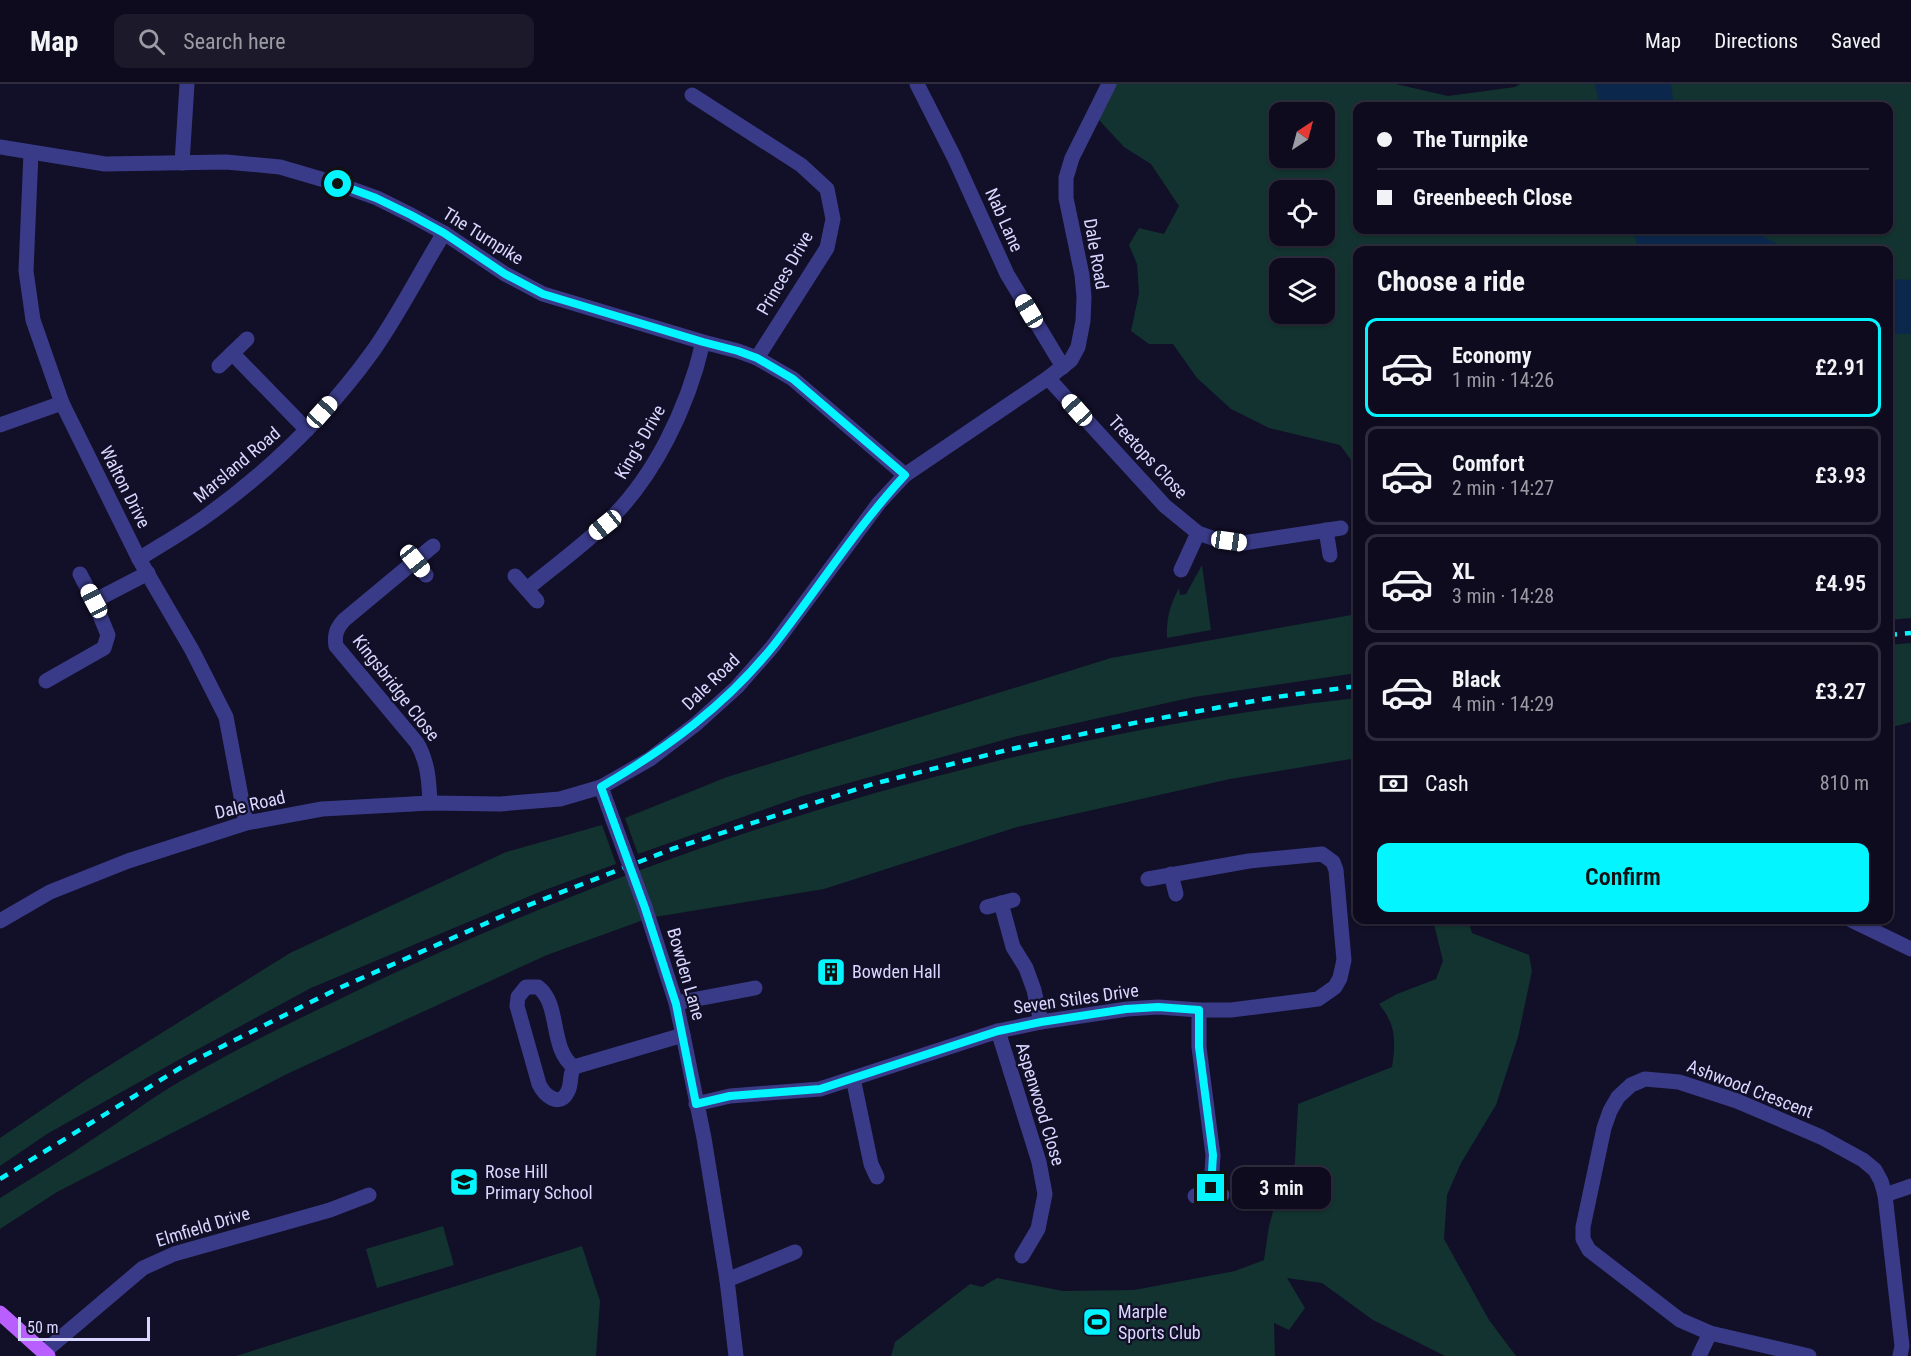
<!DOCTYPE html>
<meta charset="utf-8">
<style>
body{margin:0;font-family:"Roboto Condensed",sans-serif;background:#1c192b;color:#f1f3f6;height:100vh;display:flex;flex-direction:column;font-size:22px;white-space:nowrap}
*{box-sizing:border-box;margin:0}
p{font-size:20px;color:#9b9ba4}
.icon{flex:none;width:33px;height:33px;fill:none;stroke:currentColor;stroke-width:2;stroke-linecap:round;stroke-linejoin:round}
.map{position:relative;flex:1;overflow:hidden}
.panel{position:absolute;left:1353px;top:162px;width:540px;height:678px;display:flex;flex-direction:column;background:#0e0b1e;border-radius:12px;box-shadow:0 2px 4px #0004,0 0 0 2px #2e2b3c}
.panel>*{flex:none}
.top-card{position:absolute;left:1353px;top:18px;width:540px;height:132px;border-radius:12px;box-shadow:0 2px 4px #0004,0 0 0 2px #2e2b3c;display:grid;align-content:center;height:132px;padding:0 24px;background:#0e0b1e}
.needle{width:39px;rotate:36deg}
.buttons{position:absolute;left:1269px;top:18px;display:grid;gap:12px}
.buttons a{display:grid;place-items:center;width:66px;height:66px;border-radius:12px;background:#0e0b1e;box-shadow:0 2px 4px #0004,0 0 0 2px #2e2b3c;font-size:30px}
.scale{position:absolute;left:18px;bottom:15px;width:132px;box-sizing:border-box;padding-left:6px;border:3px solid #d9d7ff;border-top:0;font-size:16px;line-height:21px;white-space:nowrap;color:#d9d7ff;-webkit-text-stroke:4px #120f28;paint-order:stroke}
.end{position:absolute;width:27px;height:27px;margin:-14px;border:8px solid #03f5ff;background:#111;box-shadow:0 0 0 3px #111}
.from{border-radius:50%}
.bubble{position:absolute;height:42px;border-radius:12px;background:#0e0b1e;box-shadow:0 2px 4px #0004,0 0 0 2px #2e2b3c;font-size:20px;font-weight:600;line-height:42px;text-align:center}
.car{position:absolute;width:18px;height:36px;margin:-18px -9px;border-radius:8px;box-shadow:0 0 4px 2px #0007;background:linear-gradient(#fff 24%,#345 0 40%,#fff 0 76%,#345 0 86%,#fff 0)}
.top-card b{display:flex;align-items:center;gap:21px;height:57px;font-size:22px}
.top-card b+b{border-top:2px solid #2e2b3c}
.top-card i{width:15px;height:15px;background:#f1f3f6}
ul{padding:0;list-style:none}
li{display:flex;align-items:center;gap:18px;height:99px;margin:0 12px 9px;padding:0 12px;border:3px solid #2e2b3c;border-radius:12px}
li div{flex:1}
li b{display:block;font-size:22px}
li em{font-style:normal;font-weight:600}
li.on{border-color:#03f5ff}
li>.icon{width:54px;height:54px;stroke-width:1.5}
h2{padding:0 24px;font-size:27px;line-height:72px}
.pay{display:flex;align-items:center;gap:15px;height:66px;padding:0 24px;font-size:22px}
.pay p{margin-inline-start:auto}
.primary-button{display:flex;gap:12px;margin-top:auto;padding:12px 24px}
.primary-button a{flex:1;height:69px;border-radius:12px;background:#03f5ff;color:#111;font-size:24px;font-weight:600;line-height:69px;text-align:center}
header{display:flex;align-items:center;gap:36px;box-sizing:border-box;height:84px;padding:0 30px;background:#0e0b1e;border-bottom:2px solid #2e2b3c}
header strong{font-size:28px}
nav{display:flex;gap:33px;margin-inline-start:auto;font-size:21px}
.search{width:420px;height:54px;background:#1c192b;display:flex;align-items:center;gap:15px;box-sizing:border-box;padding:0 21px;border-radius:12px;color:#9b9ba4;font-size:22px}
.map>svg:first-child{display:block}
.green{fill:#12332f;fill-rule:evenodd}
.water{fill:#0b274b}
.lines{fill:none;stroke-linecap:round;stroke-linejoin:round}
.minor{stroke:#3a3b88;stroke-width:15}
.major{stroke:#b95eff;stroke-width:15}
.rail{stroke:#03f5ff;stroke-width:4.5;stroke-dasharray:9 8;stroke-linecap:butt}
.minor-bridge{stroke:#3a3b88;stroke-width:15}
.route{stroke:#03f5ff;stroke-width:8}
.labels{text-anchor:middle;stroke-width:4.5;stroke-linejoin:round;paint-order:stroke}
.street-label{font-size:18px;fill:#d9d7ff;stroke:#120f28}
.poi-label{font-size:18px;fill:#d9d7ff;stroke:#120f28;text-anchor:start}
</style>
<header>
<strong>Map</strong>
<div class="search"><svg class="icon" aria-label="search" viewBox="0 0 24 24"><circle cx="10" cy="10" r="6"/><path d="M15 15l6 6"/></svg>Search here</div>
<nav><a>Map</a><a>Directions</a><a>Saved</a></nav>
</header>
<div class="map">
<svg width="1911" height="1272" viewBox="0 0 1911 1272">
<rect width="100%" height="100%" fill="#120f28"/>
<g class="green">
<path d="M1115 0H1396L1448 12 1515 3 1520 0H1911V534L1889 536 1888 166H1358L1357 384 1340 361 1269 344 1231 325 1197 294 1173 260H1149L1131 247 1139 209 1137 180 1129 161 1139 144 1164 150 1179 122 1151 80 1124 63 1099 36ZM1358 22H1888V146H1358ZM1280 28H1324V74H1280ZM1280 106H1324V152H1280ZM1280 184H1324V230H1280Z"/>
<path d="M1202 481 1211 546 1167 554C1166 535 1170 521 1179 504L1180 511 1186 510Z"/>
<polygon points="1357,530 1357,589 1194,613 1014,653 802,712 638,770 625,734 727,693 1111,574"/>
<polygon points="1911,559 1911,638 1889,644 1889,561"/>
<path d="M1357 614V674L1230 695 1017 743 824 805 649 834 547 871 289 989 57 1108 0 1145V1114C33 1093 67 1073 99 1051 126 1034 151 1014 179 998 242 961 309 930 375 898 684 752 1017 651 1357 614Z"/>
<polygon points="602,741 616,780 542,807 311,904 189,970 47,1050 0,1082 0,1054 86,996 290,869 506,768"/>
<path d="M1433 836H1468L1472 849 1529 871 1532 887 1518 953 1496 1021 1461 1079 1447 1111 1444 1155 1489 1236 1516 1272H1445L1373 1236 1322 1199 1287 1194 1305 1224 1289 1246 1274 1239 1275 1272H891L895 1258 970 1200 982 1203 997 1194 1063 1207 1134 1206 1235 1187 1264 1176 1269 1142 1274 1124 1290 1105 1295 1078 1298 1020 1392 983C1396 956 1396 941 1379 920L1397 910 1436 895 1443 877Z"/>
<polygon points="443,1142 454,1181 377,1204 366,1165"/>
<polygon points="582,1162 600,1217 596,1272 236,1272"/>
</g>
<g class="water">
<polygon points="1595,0 1671,0 1674,22 1600,22"/>
<polygon points="1633,146 1751,146 1789,166 1639,166"/>
<polygon points="1889,195 1911,196 1911,250 1889,250"/>
</g>
<g class="lines">
<g class="minor">
<polyline points="917,0 954,73 1007,190 1063,283"/>
<polyline points="692,11 801,81 827,105 833,135 827,164 757,274"/>
<polyline points="0,63 105,80 226,78 280,83 338,100 377,114 411,131 444,149 505,190 543,210 703,258 738,267 757,274 793,295 905,391"/>
<polyline points="31,69 26,187 33,236 62,319 139,475 192,566 226,633 246,739"/>
<polyline points="182,79 187,0"/>
<polyline points="232,269 307,346"/>
<polyline points="219,282 247,255"/>
<polyline points="1048,294 1165,422 1198,449 1215,455 1243,459 1341,444"/>
<polyline points="0,341 62,319"/>
<polyline points="1326,446 1330,471"/>
<path d="M139 475C161 461 184 448 205 433 269 387 327 331 373 267 399 230 420 188 444 149"/>
<polyline points="415,477 426,491"/>
<polyline points="1181,486 1198,449"/>
<polyline points="80,490 94,517"/>
<polyline points="515,492 537,517"/>
<path d="M527 505C552 484 580 464 604 441 654 395 688 323 703 258"/>
<polyline points="46,597 104,564 108,551 94,517 148,489"/>
<polyline points="601,703 613,736"/>
<path d="M430 719C429 697 428 678 417 659L336 562C334 550 337 544 344 536L433 462"/>
<polyline points="1171,790 1176,810"/>
<polyline points="1001,819 1013,863 1026,884 1034,906 1041,938"/>
<polyline points="645,823 676,919 683,951 704,1054 727,1196 736,1272"/>
<polyline points="987,823 1013,816"/>
<polyline points="1851,836 1911,865"/>
<polyline points="0,837 50,808 128,777 246,739 322,725 430,719 500,720 560,715 601,703 650,675 696,640 737,603 773,562 879,419 905,391 1048,294 1071,276 1078,263 1083,237 1084,213 1082,191 1066,114 1066,94 1072,74 1109,0"/>
<polyline points="676,919 755,904"/>
<polyline points="1199,926 1199,963 1213,1071 1211,1104"/>
<polyline points="998,947 1039,1078 1045,1110 1038,1145 1022,1172"/>
<path d="M574 983C549 965 561 920 538 903H526L518 913 517 922 539 1000C544 1011 560 1025 568 1007 572 999 569 991 574 983L683 951"/>
<polyline points="853,994 871,1080 877,1093"/>
<polyline points="696,1020 730,1012 820,1005 998,947 1041,938 1127,925 1158,923 1199,926 1231,926 1318,915 1335,903 1340,894 1344,876 1336,786 1333,778 1322,770 1249,777 1148,795"/>
<polyline points="1885,1111 1911,1102"/>
<polyline points="1195,1112 1211,1104 1222,1111"/>
<polyline points="727,1196 795,1168"/>
<polyline points="44,1268 143,1184 174,1170 330,1126 369,1111"/>
<polyline points="1699,1272 1710,1249"/>
<polyline points="1809,1272 1710,1249 1680,1236 1589,1166 1583,1155 1583,1143 1604,1044 1610,1027 1618,1013 1631,1001 1645,995 1679,998 1737,1017 1821,1053 1863,1076 1875,1086 1881,1097 1885,1111 1902,1262 1900,1272"/>
</g>
<polyline class="major" points="0,1229 48,1272"/>
<g class="rail">
<polyline points="1888,551 1911,549"/>
<polyline points="0,1095 185,981 337,905 516,826 672,765 873,700 1007,666 1139,638 1276,613 1358,602"/>
</g>
<polyline class="minor-bridge" points="613,736 645,823"/>
</g>
<g class="lines">
<path class="route" d="M338 100 376 114 411 131 444 149 505 190 543 210 703 258 738 267 757 274 793 295 905 391C856 444 818 505 774 561 725 622 667 664 601 703L645 824 676 920 696 1020 730 1012 820 1005 998 947 1041 938 1126 925 1158 923 1199 926V963L1213 1071 1211 1104"/>
</g>
<defs>
<g id="building-square" transform="scale(1.5)"><rect x="-9" y="-9" width="18" height="18" rx="4" fill="#03f5ff" stroke="#120f28"/><path d="M-4-6H4V6H1V3H-1V6H-4ZM-2.5-4.3h1.7v1.8h-1.7ZM.8-4.3h1.7v1.8H.8ZM-2.5-1h1.7V.8h-1.7ZM.8-1h1.7V.8H.8Z" fill="#111"/></g>
<g id="school-square" transform="scale(1.5)"><rect x="-9" y="-9" width="18" height="18" rx="4" fill="#03f5ff" stroke="#120f28"/><path d="M0-5L7-2L0 1L-7-2ZM-4 1L0 2.5L4 1V4Q0 6-4 4Z" fill="#111"/></g>
<g id="stadium-square" transform="scale(1.5)"><rect x="-9" y="-9" width="18" height="18" rx="4" fill="#03f5ff" stroke="#120f28"/><path d="M0-5a6.5 5 0 1 0 0 10a6.5 5 0 1 0 0-10ZM-3.5-1.8h7v3.6h-7Z" fill="#111"/></g>
</defs>
<g fill-rule="evenodd">
<use href="#building-square" x="831" y="888"/>
<use href="#school-square" x="464" y="1098"/>
<use href="#stadium-square" x="1097" y="1238"/>
</g>
<g class="labels">
<g class="street-label">
<text transform="translate(1004 136) rotate(66)" y="6">Nab Lane</text>
<text transform="translate(483 152) rotate(32)" y="6">The Turnpike</text>
<text transform="translate(1096 170) rotate(80)" y="6">Dale Road</text>
<text transform="translate(785 189) rotate(-60)" y="6">Princes Drive</text>
<text transform="translate(640 358) rotate(-60)" y="6">King's Drive</text>
<text transform="translate(1148 373) rotate(47)" y="6">Treetops Close</text>
<text transform="translate(237 381) rotate(-40)" y="6">Marsland Road</text>
<text transform="translate(125 403) rotate(63)" y="6">Walton Drive</text>
<text transform="translate(711 598) rotate(-44)" y="6">Dale Road</text>
<text transform="translate(396 604) rotate(52)" y="6">Kingsbridge Close</text>
<text transform="translate(250 721) rotate(-13)" y="6">Dale Road</text>
<text transform="translate(686 890) rotate(74)" y="6">Bowden Lane</text>
<text transform="translate(1076 915) rotate(-8)" y="6">Seven Stiles Drive</text>
<text transform="translate(1750 1005) rotate(21)" y="6">Ashwood Crescent</text>
<text transform="translate(1040 1020) rotate(73)" y="6">Aspenwood Close</text>
<text transform="translate(203 1143) rotate(-17)" y="6">Elmfield Drive</text>
</g>
<g class="poi-label">
<text x="852" y="894">Bowden Hall</text>
<text x="485" y="1094">Rose Hill<tspan x="485" dy="21">Primary School</tspan></text>
<text x="1118" y="1234">Marple<tspan x="1118" dy="21">Sports Club</tspan></text>
</g>
</g>
</svg>
<div class="buttons">
<a><svg class="needle" viewBox="-14 -14 28 28"><path d="M0-13l5 13h-10z" fill="#e53935"/><path d="M0 13l5-13h-10z" fill="#9b9ba4"/></svg></a>
<a><svg class="icon" aria-label="locate" viewBox="0 0 24 24"><circle cx="12" cy="12" r="6"/><path d="M12 2v4M12 18v4M2 12h4M18 12h4"/></svg></a>
<a><svg class="icon" aria-label="layers" viewBox="0 0 24 24"><path d="M12 4l9 5-9 5-9-5zM3 14l9 5 9-5"/></svg></a>
</div>
<div class="scale">50 m</div>
<i class="end from" style="left:338px;top:100px"></i>
<i class="end" style="left:1211px;top:1104px"></i>
<div class="bubble" style="left:1232px;top:1083px;width:99px">3 min</div>
<i class="car" style="left:1029px;top:227px;rotate:329deg"></i>
<i class="car" style="left:1077px;top:326px;rotate:318deg"></i>
<i class="car" style="left:322px;top:328px;rotate:42deg"></i>
<i class="car" style="left:605px;top:441px;rotate:231deg"></i>
<i class="car" style="left:1229px;top:457px;rotate:98deg"></i>
<i class="car" style="left:415px;top:477px;rotate:141deg"></i>
<i class="car" style="left:94px;top:517px;rotate:332deg"></i>
<div class="top-card">
<b><i class="from"></i>The Turnpike</b>
<b><i></i>Greenbeech Close</b>
</div>
<section class="panel">
<h2>Choose a ride</h2>
<ul>
<li class="on"><svg class="icon" aria-label="car" viewBox="0 0 24 24"><path d="M5 17H2v-5l4-1 3-4h7l3 4 3 1v5h-3M9 17h6M6 11h13"/><circle cx="7" cy="17" r="2"/><circle cx="17" cy="17" r="2"/></svg><div><b>Economy</b><p>1 min · 14:26</p></div><em>£2.91</em></li>
<li><svg class="icon" aria-label="car" viewBox="0 0 24 24"><path d="M5 17H2v-5l4-1 3-4h7l3 4 3 1v5h-3M9 17h6M6 11h13"/><circle cx="7" cy="17" r="2"/><circle cx="17" cy="17" r="2"/></svg><div><b>Comfort</b><p>2 min · 14:27</p></div><em>£3.93</em></li>
<li><svg class="icon" aria-label="car" viewBox="0 0 24 24"><path d="M5 17H2v-5l4-1 3-4h7l3 4 3 1v5h-3M9 17h6M6 11h13"/><circle cx="7" cy="17" r="2"/><circle cx="17" cy="17" r="2"/></svg><div><b>XL</b><p>3 min · 14:28</p></div><em>£4.95</em></li>
<li><svg class="icon" aria-label="car" viewBox="0 0 24 24"><path d="M5 17H2v-5l4-1 3-4h7l3 4 3 1v5h-3M9 17h6M6 11h13"/><circle cx="7" cy="17" r="2"/><circle cx="17" cy="17" r="2"/></svg><div><b>Black</b><p>4 min · 14:29</p></div><em>£3.27</em></li>
</ul>
<div class="pay"><svg class="icon" aria-label="cash" viewBox="0 0 24 24"><path d="M3 7h18v10H3z"/><circle cx="12" cy="12" r="2"/></svg>Cash<p>810 m</p></div>
<div class="primary-button"><a>Confirm</a></div>
</section>
</div>
